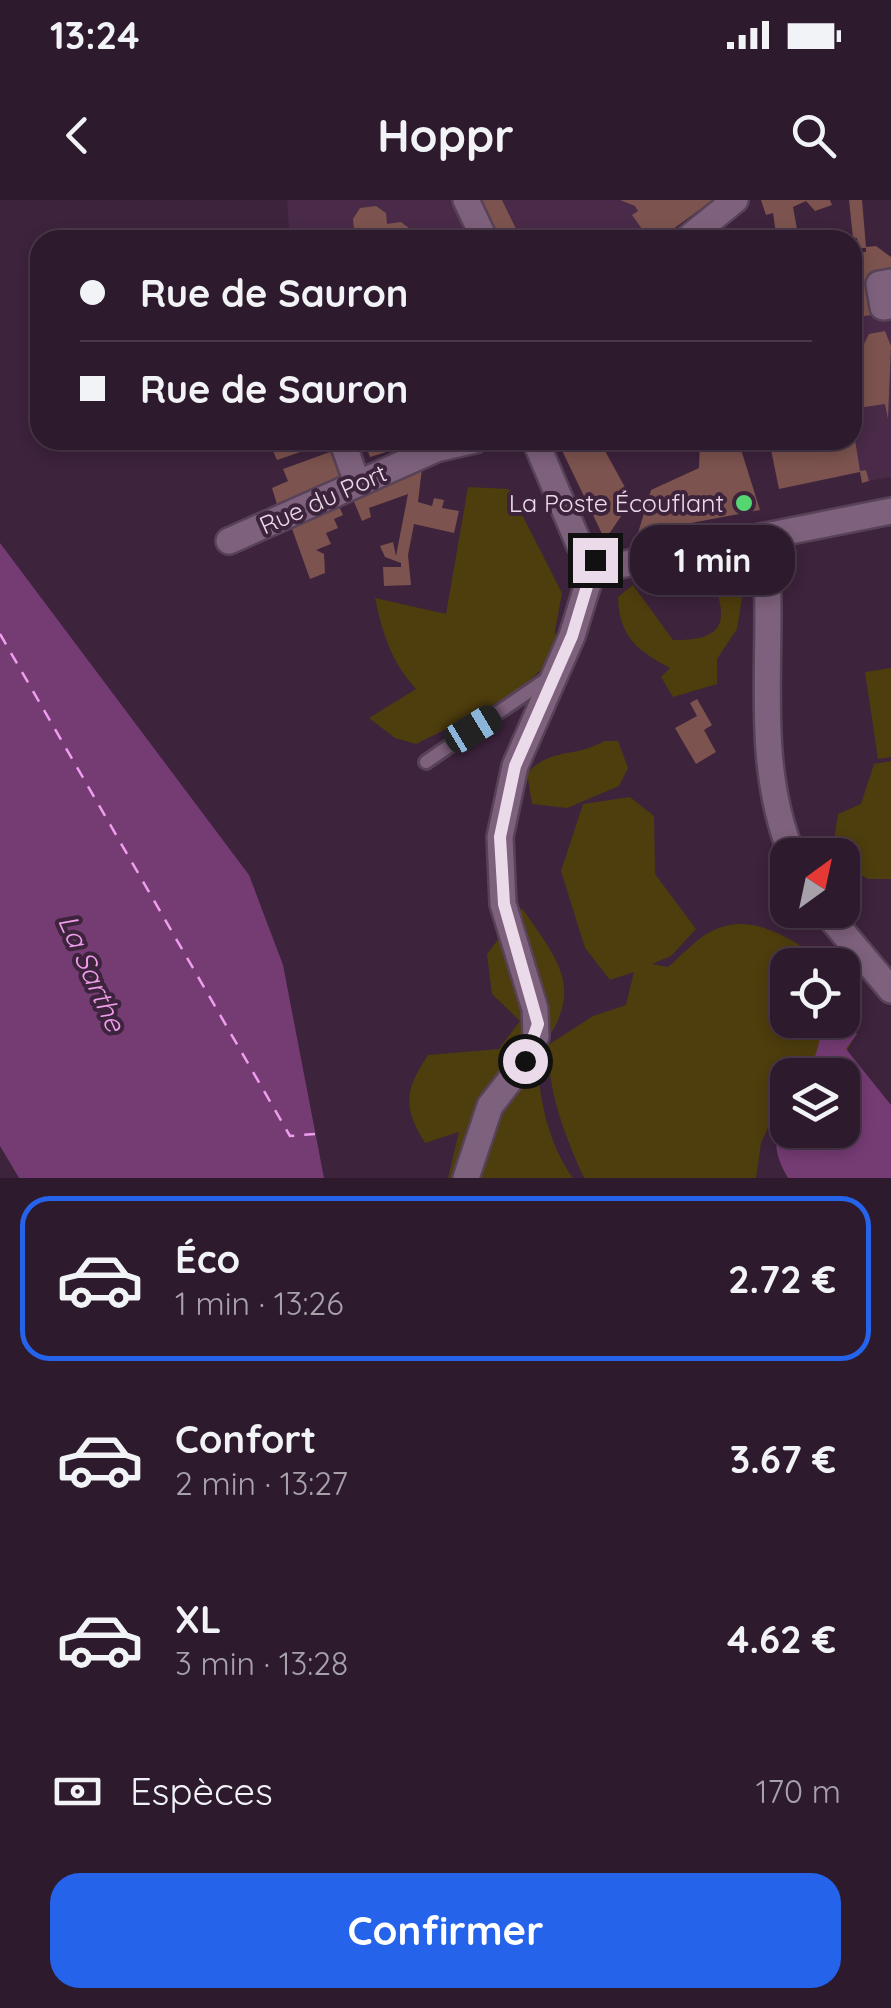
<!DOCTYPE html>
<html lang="fr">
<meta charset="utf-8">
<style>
body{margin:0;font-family:Quicksand,sans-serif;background:#362335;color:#f1f3f6;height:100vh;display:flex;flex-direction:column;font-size:38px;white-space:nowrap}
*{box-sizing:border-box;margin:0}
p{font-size:32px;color:#a7a1aa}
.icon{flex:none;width:55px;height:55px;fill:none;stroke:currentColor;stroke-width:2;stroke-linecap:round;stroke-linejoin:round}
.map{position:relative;height:978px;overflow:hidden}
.panel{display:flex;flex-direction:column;background:#2e1a2d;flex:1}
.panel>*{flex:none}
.banner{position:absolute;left:30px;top:30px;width:832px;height:220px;border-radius:30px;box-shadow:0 5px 15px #0003,0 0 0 2px #493849;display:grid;align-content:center;height:220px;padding:0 50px;background:#2e1a2d}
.needle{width:65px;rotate:33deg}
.fabs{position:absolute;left:770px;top:638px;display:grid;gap:20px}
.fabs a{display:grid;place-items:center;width:90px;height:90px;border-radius:20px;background:#2e1a2d;box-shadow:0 5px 15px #0003,0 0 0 2px #493849;font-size:50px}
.end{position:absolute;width:45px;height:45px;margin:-22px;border:12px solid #ebdbea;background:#111;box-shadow:0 0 0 5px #111}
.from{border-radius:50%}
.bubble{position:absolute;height:70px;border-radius:30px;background:#2e1a2d;box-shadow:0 5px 15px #0003,0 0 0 2px #493849;font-size:32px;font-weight:700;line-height:70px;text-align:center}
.car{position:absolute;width:30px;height:60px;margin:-30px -15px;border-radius:12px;box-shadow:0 0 8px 2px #0007;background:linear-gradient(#222 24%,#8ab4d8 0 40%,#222 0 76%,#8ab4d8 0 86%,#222 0)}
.banner b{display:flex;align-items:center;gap:35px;height:95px;font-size:38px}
.banner b+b{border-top:2px solid #493849}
.banner i{width:25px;height:25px;background:#f1f3f6}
ul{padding:18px 0 0;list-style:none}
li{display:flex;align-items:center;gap:30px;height:165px;margin:0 20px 15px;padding:0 30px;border:5px solid transparent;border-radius:30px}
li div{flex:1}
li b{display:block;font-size:38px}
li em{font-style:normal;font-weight:700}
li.current{border-color:#2563eb}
li>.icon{width:90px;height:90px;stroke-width:1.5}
.pay{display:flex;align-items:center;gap:25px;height:110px;padding:0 50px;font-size:38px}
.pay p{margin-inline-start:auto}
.primary-button{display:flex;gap:20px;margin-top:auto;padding:20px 50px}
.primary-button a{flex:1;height:115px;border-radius:30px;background:#2563eb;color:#fff;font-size:40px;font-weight:700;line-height:115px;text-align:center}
.status{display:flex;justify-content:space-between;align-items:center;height:70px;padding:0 50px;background:#2e1a2d;direction:ltr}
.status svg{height:28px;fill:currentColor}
header{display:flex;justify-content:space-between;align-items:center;height:130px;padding:0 50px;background:#2e1a2d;font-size:45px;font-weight:700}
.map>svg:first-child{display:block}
.built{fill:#492a48}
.green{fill:#4e3d0d}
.water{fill:#753c74}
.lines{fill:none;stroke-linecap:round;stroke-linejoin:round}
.ferry{stroke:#ef9ded;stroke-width:2.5;stroke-dasharray:12 10;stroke-linecap:butt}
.building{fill:#7c534e}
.lane-casing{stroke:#574257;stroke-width:18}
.street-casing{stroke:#574257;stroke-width:30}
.lane{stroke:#7e617d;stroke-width:12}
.street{stroke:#7e617d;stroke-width:25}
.route{stroke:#ebdbea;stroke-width:12}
.poi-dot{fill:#56d671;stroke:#3d233c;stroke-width:4}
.labels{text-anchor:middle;stroke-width:8;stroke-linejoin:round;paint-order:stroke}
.street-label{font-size:25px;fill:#ebdbea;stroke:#3d233c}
.poi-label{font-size:25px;fill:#ebdbea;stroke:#3d233c;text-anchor:end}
.water-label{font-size:28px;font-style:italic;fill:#ef9ded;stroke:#3d233c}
</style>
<div class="status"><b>13:24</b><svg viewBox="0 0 49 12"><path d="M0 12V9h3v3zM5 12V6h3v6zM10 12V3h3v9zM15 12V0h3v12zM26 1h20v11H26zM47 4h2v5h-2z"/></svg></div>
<header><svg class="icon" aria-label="back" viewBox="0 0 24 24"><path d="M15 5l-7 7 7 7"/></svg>Hoppr<svg class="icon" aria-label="search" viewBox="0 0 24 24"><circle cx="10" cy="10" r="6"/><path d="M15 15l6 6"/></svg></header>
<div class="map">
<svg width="891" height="978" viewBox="0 0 891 978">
<rect width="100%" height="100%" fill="#3d233c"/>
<g class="built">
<polygon points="287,0 451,0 470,40 290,40"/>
<polygon points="494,0 656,0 675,28 658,40 533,40 519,35 502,1"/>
<polygon points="891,111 891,277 869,281 866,270 860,271 852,240 853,118"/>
</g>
<g class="green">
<path d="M468 287 509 289 562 393 555 431 558 450C528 494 463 520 416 544L395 538 369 518 416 489C391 461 383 435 375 398L446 414Z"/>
<path d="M720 353 738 371 743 392 737 429 717 459V484L673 497 661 477 670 468C638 451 619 437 618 397L633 385 673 440C747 441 716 400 707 356Z"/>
<polygon points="891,468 891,557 878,559 865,472"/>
<path d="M604 541H618L628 568 619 586 567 608 532 604 527 573C551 547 576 558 604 541Z"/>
<polygon points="891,561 891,679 868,679 843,664 842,655 837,655 834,640 838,614 861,604 874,564"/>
<path d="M630 597 654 616 655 674 696 729 671 756 652 764 668 767C681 756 695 740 710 732 754 708 795 743 831 765H788V820H842L843 808 862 821 835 875H788L787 887 761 943 756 978H584C565 936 548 892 548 845L593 816 626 805 634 772 610 780 585 748 561 671 583 604Z"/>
<path d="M522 708C563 767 585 791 537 854 539 897 547 942 573 978H448L459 932 425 943C402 906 405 890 428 855L499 849 520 821 492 794 487 754Z"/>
</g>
<g class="water">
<polygon points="0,343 249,675 283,765 324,978 19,978 0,946"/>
<path d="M843 819 857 834 846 849 891 905V978H788C774 954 771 935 787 911L788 930H842V875H810L825 821Z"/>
</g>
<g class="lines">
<polyline class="ferry" points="0,434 290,936 315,934"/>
</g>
<g class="building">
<polygon points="479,0 502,0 519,35 532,40 500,40"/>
<polygon points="620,0 713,0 658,40 650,40 632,15 638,11 635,6"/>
<polygon points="761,0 830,0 832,5 815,11 806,1 793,7 799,40 777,40 773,13 766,15"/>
<polygon points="849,0 862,0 866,47 876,46 891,57 891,74 868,77 871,115 853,118 852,67 858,66 857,53 866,52 866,48 858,48 857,38 853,38"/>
<polygon points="376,6 386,13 387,24 401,22 409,28 410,40 336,40 341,31 354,29 353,19 360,8"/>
<polygon points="885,131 891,146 888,219 885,204 858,208 852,204 852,153 860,152 869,134"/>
<polygon points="852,221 860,271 866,270 869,281 862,283 860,272 779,289 769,240 852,240"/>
<polygon points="268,240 326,240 327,243 277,260"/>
<polygon points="358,240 425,240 370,257 365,243"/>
<polygon points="557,240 599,240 632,300 605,340"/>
<polygon points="700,240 738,240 760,310 638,333 651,290 699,268"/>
<polygon points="330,252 343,283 279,311 272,288 288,281 283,269"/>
<polygon points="422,268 418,302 432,306 434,298 444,300 442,308 459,311 454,333 414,324 408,355 411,385 384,386 383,367 401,367 401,363 385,357 380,346 393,342 396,356 408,294 369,308 371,317 362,321 352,297"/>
<polygon points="338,304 343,315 334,319 338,328 326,333 331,344 316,350 324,354 325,373 310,379 291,326"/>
<polygon points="697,499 712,525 704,530 716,552 696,564 675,528 697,516 690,503"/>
</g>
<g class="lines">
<g class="lane-casing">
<polyline id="lane" points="426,562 547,479"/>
</g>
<g class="street-casing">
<g id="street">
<polyline points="466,0 485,40"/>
<polyline points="686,40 735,0"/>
<polyline points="891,82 879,84 883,107 891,106"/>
<polyline points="342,240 357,283"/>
<polyline points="535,240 579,344 595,361"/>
<path d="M764 337C777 443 750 552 792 655"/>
<polyline points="229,341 436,249 475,240"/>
<polyline points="595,361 620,365 891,311"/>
<polyline points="824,710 891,790"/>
<polyline points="466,978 490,906 525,861 536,836 535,809 503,704 500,637 515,566 572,436 595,361"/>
</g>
</g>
<use href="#lane" class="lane"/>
<use href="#street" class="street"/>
</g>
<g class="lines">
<polyline class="route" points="525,861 538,824 504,704 500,637 515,566 572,436 595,360"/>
</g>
<circle class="poi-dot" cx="744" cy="303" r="10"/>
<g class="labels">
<g class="street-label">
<text transform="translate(323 299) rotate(-24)" y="9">Rue du Port</text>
</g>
<g class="poi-label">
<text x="724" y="312">La Poste Écouflant</text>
</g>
<g class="water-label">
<text transform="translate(92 773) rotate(66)" y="10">La Sarthe</text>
</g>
</g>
</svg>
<div class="fabs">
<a><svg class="needle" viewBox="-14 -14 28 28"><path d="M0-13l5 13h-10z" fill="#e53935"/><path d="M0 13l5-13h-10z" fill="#a7a1aa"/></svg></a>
<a><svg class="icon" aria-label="locate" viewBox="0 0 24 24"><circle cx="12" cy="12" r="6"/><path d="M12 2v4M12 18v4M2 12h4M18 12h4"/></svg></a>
<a><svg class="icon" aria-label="layers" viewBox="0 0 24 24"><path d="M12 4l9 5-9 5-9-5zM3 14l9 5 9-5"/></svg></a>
</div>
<i class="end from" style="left:525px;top:861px"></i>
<i class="end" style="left:595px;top:360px"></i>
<div class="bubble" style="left:630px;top:325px;width:165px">1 min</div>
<i class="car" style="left:473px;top:529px;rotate:59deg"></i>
<div class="banner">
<b><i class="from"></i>Rue de Sauron</b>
<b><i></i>Rue de Sauron</b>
</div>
</div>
<section class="panel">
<ul>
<li class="current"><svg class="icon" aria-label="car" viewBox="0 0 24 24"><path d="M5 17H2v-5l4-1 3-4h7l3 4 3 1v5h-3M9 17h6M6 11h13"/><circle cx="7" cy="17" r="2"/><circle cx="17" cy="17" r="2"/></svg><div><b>Éco</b><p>1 min · 13:26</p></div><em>2.72 €</em></li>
<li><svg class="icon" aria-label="car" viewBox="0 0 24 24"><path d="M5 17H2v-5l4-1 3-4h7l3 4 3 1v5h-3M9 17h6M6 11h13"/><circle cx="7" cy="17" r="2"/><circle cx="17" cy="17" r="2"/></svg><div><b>Confort</b><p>2 min · 13:27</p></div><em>3.67 €</em></li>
<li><svg class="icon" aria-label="car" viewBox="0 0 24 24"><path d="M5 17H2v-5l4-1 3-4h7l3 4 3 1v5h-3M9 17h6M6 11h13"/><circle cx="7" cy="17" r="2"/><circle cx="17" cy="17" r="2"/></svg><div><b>XL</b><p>3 min · 13:28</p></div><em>4.62 €</em></li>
</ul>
<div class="pay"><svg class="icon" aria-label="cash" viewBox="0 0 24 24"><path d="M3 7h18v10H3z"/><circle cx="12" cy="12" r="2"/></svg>Espèces<p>170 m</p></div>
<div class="primary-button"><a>Confirmer</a></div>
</section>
